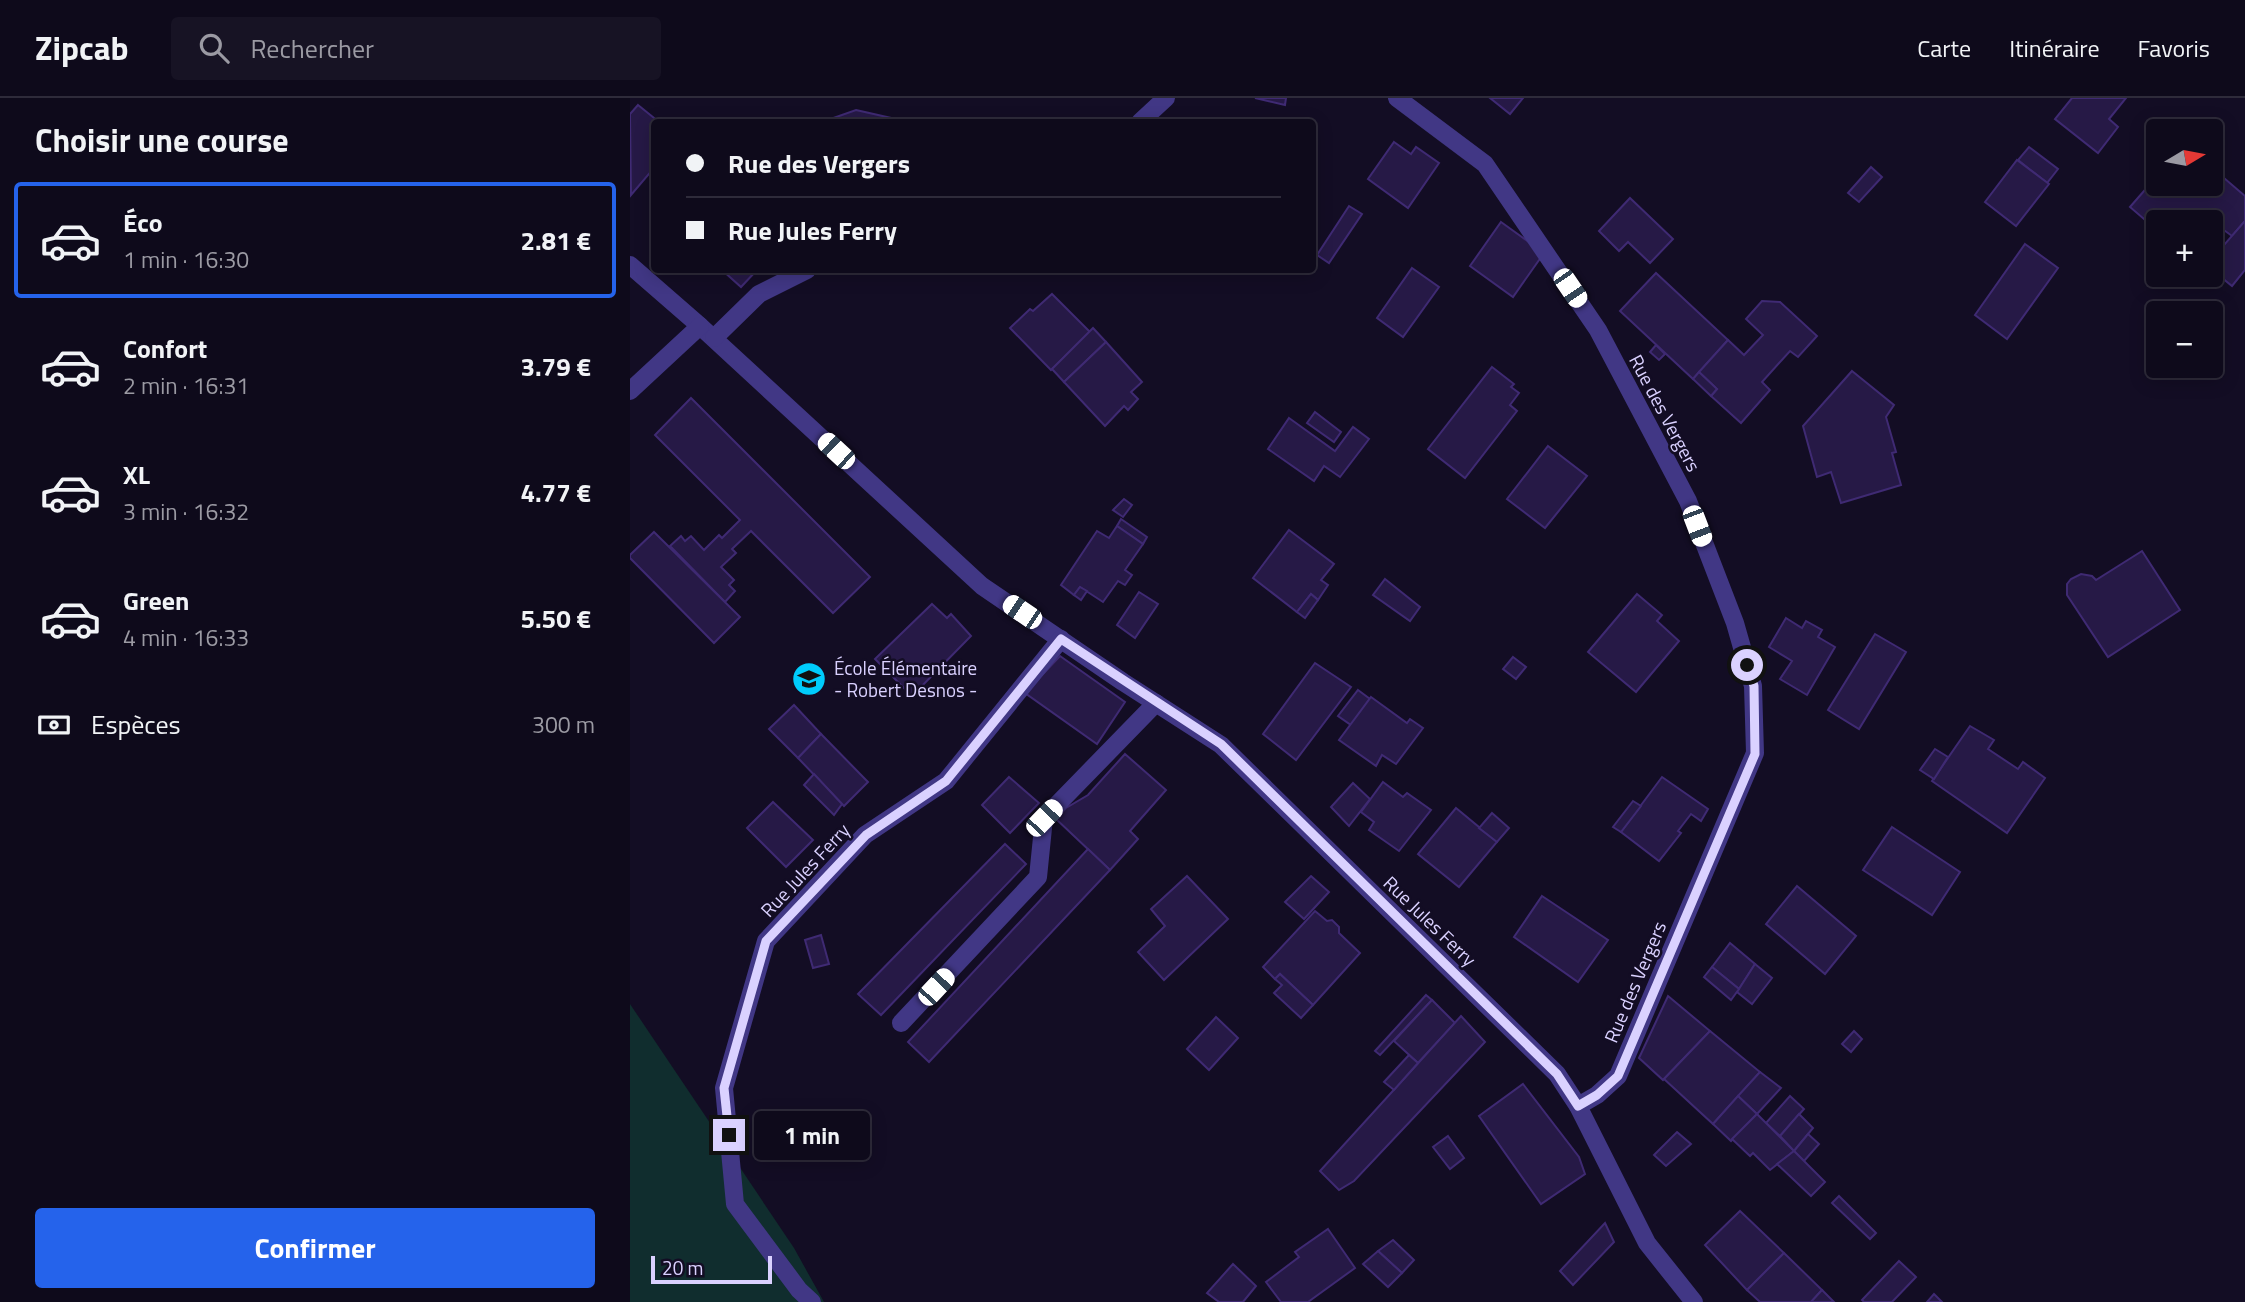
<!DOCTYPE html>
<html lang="fr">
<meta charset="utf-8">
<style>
body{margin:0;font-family:"Titillium Web",sans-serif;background:#171324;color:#f1f3f6;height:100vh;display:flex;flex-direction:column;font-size:26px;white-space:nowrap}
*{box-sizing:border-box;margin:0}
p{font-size:23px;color:#9b9aa3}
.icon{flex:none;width:38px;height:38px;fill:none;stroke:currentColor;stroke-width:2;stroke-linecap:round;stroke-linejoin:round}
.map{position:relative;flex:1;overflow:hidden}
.details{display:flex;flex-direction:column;background:#0e0a1b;width:630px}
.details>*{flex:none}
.hud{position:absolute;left:21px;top:21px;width:665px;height:154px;border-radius:7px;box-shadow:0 4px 18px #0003,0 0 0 2px #2e2b3a;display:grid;align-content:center;height:154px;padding:0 35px;background:#0e0a1b}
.needle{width:46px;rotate:80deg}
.controls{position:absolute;left:1516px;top:21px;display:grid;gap:14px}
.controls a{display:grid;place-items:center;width:77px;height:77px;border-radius:7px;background:#0e0a1b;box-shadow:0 4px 18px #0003,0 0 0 2px #2e2b3a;font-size:35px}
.scale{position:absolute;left:21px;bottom:18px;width:121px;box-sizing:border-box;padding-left:7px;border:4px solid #dad1ff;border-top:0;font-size:19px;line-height:24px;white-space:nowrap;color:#dad1ff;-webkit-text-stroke:5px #130d24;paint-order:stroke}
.end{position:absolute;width:32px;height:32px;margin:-16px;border:9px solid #dad1ff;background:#111;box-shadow:0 0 0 4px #111}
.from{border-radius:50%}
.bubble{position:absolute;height:49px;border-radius:7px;background:#0e0a1b;box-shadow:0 4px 18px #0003,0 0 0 2px #2e2b3a;font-size:23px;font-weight:700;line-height:49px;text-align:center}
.car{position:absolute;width:21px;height:42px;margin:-21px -10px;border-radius:9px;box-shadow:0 0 5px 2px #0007;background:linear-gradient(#fff 24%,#345 0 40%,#fff 0 76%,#345 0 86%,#fff 0)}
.hud b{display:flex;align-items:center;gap:24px;height:66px;font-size:26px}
.hud b+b{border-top:2px solid #2e2b3a}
.hud i{width:18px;height:18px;background:#f1f3f6}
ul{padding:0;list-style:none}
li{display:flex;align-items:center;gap:21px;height:116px;margin:0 14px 10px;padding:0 21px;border:4px solid transparent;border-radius:7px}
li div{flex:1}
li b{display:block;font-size:26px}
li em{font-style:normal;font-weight:700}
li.on{border-color:#2563eb}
li>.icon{width:63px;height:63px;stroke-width:1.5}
h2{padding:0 35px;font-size:32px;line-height:84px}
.pay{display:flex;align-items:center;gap:18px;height:77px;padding:0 35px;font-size:26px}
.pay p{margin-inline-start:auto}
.action{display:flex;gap:14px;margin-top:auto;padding:14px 35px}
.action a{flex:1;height:80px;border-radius:7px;background:#2563eb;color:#fff;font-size:28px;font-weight:700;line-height:80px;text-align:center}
header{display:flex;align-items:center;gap:42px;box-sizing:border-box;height:98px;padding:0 35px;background:#0e0a1b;border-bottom:2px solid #2e2b3a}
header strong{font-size:33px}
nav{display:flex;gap:38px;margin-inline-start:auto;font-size:24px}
.search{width:490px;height:63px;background:#171324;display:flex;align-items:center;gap:18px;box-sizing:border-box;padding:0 24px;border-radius:7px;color:#9b9aa3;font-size:26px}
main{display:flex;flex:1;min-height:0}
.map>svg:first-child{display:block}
.green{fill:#102d2e}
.building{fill:#261946;stroke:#3f2a73;stroke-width:2}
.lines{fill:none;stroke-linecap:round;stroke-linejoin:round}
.minor{stroke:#413785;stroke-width:18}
.route{stroke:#dad1ff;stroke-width:9}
.labels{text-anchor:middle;stroke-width:5;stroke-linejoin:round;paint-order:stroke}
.street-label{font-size:19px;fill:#dad1ff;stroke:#130d24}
.poi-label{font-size:19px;fill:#dad1ff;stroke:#130d24;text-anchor:start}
</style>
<header>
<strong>Zipcab</strong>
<div class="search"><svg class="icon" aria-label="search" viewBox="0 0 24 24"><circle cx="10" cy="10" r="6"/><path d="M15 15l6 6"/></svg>Rechercher</div>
<nav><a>Carte</a><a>Itinéraire</a><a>Favoris</a></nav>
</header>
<main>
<section class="details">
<h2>Choisir une course</h2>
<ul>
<li class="on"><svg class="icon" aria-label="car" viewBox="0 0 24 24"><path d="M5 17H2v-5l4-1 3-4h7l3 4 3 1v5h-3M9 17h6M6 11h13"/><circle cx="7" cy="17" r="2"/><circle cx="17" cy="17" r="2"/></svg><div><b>Éco</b><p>1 min · 16:30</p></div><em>2.81 €</em></li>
<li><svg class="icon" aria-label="car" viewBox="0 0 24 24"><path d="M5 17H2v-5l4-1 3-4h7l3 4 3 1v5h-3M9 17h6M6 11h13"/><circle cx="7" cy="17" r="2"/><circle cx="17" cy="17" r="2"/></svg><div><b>Confort</b><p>2 min · 16:31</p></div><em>3.79 €</em></li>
<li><svg class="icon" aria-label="car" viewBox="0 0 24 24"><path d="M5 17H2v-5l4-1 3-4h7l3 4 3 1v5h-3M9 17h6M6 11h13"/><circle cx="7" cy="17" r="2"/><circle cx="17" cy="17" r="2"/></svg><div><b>XL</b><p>3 min · 16:32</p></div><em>4.77 €</em></li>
<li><svg class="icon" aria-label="car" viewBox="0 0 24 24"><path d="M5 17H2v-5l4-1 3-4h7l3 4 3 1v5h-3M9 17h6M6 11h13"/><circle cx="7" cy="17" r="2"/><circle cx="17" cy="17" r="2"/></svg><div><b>Green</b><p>4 min · 16:33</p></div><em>5.50 €</em></li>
</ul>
<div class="pay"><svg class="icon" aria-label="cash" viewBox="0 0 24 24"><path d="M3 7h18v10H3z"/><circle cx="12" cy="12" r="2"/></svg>Espèces<p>300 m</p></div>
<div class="action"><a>Confirmer</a></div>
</section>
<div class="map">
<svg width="1615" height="1204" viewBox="0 0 1615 1204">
<rect width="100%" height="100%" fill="#130d24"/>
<polygon class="green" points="0,906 164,1150 194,1204 0,1204"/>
<g class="building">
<polygon points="625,0 656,0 655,7"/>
<polygon points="860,0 893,0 880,16"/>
<polygon points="1442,0 1496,0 1479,21 1488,29 1468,55 1425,21"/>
<polygon points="8,7 29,24 24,24 24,70 1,97 0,16"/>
<polygon points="226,12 279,24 192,24"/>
<polygon points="764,44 781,56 786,49 809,65 778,110 738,81"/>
<polygon points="1399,49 1428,71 1417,85 1388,62"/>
<polygon points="1387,62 1419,86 1386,128 1355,104"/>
<polygon points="1580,68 1615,98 1615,123 1602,138 1583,124 1580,127 1580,124 1528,124 1528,133 1500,109 1528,77 1528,86 1539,86 1551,95 1559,86 1580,86"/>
<polygon points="1241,69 1252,79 1229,104 1218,95"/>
<polygon points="1000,100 1043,141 1020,165 998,144 989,153 969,133"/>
<polygon points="719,108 732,116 699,165 687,157"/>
<polygon points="1615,123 1615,172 1602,188 1580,170 1580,163"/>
<polygon points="871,124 914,155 883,199 840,168"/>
<polygon points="1395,146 1428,170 1377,241 1345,217"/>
<polygon points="782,170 809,189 773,239 747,220"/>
<polygon points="92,172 127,172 111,189"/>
<polygon points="1026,175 1098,242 1063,281 990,213"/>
<polygon points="422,196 460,234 421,272 380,230 400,211 403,213"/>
<polygon points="1132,203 1150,204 1187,238 1168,259 1160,253 1132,284 1140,292 1111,325 1081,298 1087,291 1069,274 1098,242 1114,257 1133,237 1116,221"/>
<polygon points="463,230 476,244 434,284 422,271"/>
<polygon points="476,244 512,284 501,294 508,301 498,312 494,308 475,328 434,284"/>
<polygon points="1026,247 1035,256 1029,262 1020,254"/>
<polygon points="862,269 884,286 881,289 889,295 880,307 887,313 835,380 798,351"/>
<polygon points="1222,273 1264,307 1256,319 1266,354 1262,355 1271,387 1211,405 1201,374 1187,379 1173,328"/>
<polygon points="1069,274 1087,291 1081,298 1063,281"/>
<polygon points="61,300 240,479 203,515 121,433 102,451 106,455 91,469 104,482 99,487 105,493 95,504 40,448 51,438 55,443 61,438 74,452 89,437 92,440 110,422 25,337"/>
<polygon points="685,314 711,334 704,344 677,325"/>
<polygon points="659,320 705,353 723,329 739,341 710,379 694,368 684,383 638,351"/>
<polygon points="918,348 957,378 915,430 877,401"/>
<polygon points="494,401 502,407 493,419 483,412"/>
<polygon points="491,421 517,439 513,446 487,428"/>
<polygon points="487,428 513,446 495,472 502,477 495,487 488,483 473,504 450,489 444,497 431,487 467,433 479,440"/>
<polygon points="659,432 704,466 691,482 698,487 688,502 681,496 667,514 623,480"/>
<polygon points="24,434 110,519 84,545 0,460 0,457"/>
<polygon points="1512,453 1550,512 1478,559 1437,497 1437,486 1441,481 1451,476 1462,478 1466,482"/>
<polygon points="755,481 790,509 780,523 743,497"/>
<polygon points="450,489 457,493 451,502 444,497"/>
<polygon points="509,494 528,506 505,540 487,527"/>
<polygon points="681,496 688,502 675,520 667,514"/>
<polygon points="1007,496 1032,517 1027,523 1049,543 1006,594 958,554"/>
<polygon points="302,506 317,520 321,516 341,538 282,598 245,561"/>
<polygon points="1156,520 1172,530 1176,523 1192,532 1188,539 1205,549 1177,597 1150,581 1162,563 1139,549"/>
<polygon points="1245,536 1276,554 1229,631 1198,612"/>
<polygon points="430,558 495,604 467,646 395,595"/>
<polygon points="883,559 896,569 886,581 873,571"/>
<polygon points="685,565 721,589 666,662 633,636"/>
<polygon points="728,592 740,601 721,627 708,618"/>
<polygon points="741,599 777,625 780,621 793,630 766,666 752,657 746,668 709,642"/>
<polygon points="164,607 191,636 168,660 139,631"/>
<polygon points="1340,628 1364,642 1358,651 1388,671 1393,664 1415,680 1377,735 1302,683"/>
<polygon points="191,636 238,684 214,708 168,660"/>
<polygon points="1305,651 1318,659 1304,681 1290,672"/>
<polygon points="495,656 536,692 500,733 508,741 480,772 426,721 436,710 458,697"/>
<polygon points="184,676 212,706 204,717 174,687"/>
<polygon points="379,679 409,705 380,735 352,707"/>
<polygon points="1032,679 1078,711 1071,723 1061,716 1048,733 1051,735 1029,763 991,734"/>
<polygon points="753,684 773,699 777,695 801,712 769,753 739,732 744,724 731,714"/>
<polygon points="723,685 740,701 719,728 701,709"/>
<polygon points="1003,703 1011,708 991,734 983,729"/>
<polygon points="143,704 183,742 156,769 117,730"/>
<polygon points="826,710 867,744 829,789 788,756"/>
<polygon points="862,715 879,730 867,744 849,730"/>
<polygon points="1262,729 1330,774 1302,817 1233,772"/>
<polygon points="375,746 396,766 251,917 228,896"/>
<polygon points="458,751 480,772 299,964 278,944"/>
<polygon points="557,778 598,821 534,882 508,854 535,828 521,811"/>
<polygon points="681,778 699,794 674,821 655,804"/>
<polygon points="1167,788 1226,838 1195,876 1136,826"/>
<polygon points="912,798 978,842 948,884 884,839"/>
<polygon points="685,813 697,823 702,822 709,829 709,835 730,855 683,907 650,876 645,881 633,869"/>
<polygon points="191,837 199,866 183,870 175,842"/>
<polygon points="1100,845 1125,866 1109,891 1082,869"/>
<polygon points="1125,866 1142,880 1122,906 1107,894"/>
<polygon points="1082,869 1109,891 1101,902 1074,879"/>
<polygon points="650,876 683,907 671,920 644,895 652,887 645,881"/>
<polygon points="796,897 802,902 750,957 745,953"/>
<polygon points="1038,898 1080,933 1033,982 1009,960"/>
<polygon points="802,902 825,925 788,965 764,943"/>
<polygon points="831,918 855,944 724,1083 709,1092 690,1073"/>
<polygon points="586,919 608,940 579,972 557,951"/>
<polygon points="1080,933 1130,974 1083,1026 1034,981"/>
<polygon points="1224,933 1232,941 1221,954 1212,946"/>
<polygon points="779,957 788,965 764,992 754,984"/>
<polygon points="1130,974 1151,990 1127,1016 1108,998"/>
<polygon points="893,986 949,1059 955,1076 911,1106 849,1018"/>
<polygon points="1108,998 1127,1016 1101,1043 1083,1026"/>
<polygon points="1160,998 1174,1011 1150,1038 1136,1025"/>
<polygon points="1127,1016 1164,1053 1140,1072 1123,1055 1120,1058 1102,1041"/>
<polygon points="1169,1016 1183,1030 1164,1053 1150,1038"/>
<polygon points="1047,1034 1061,1046 1036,1068 1024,1057"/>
<polygon points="1178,1036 1189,1046 1174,1063 1164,1053"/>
<polygon points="818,1038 834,1060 820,1071 803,1049"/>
<polygon points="1164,1053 1195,1084 1181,1098 1147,1066"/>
<polygon points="1209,1098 1246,1135 1240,1141 1202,1105"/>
<polygon points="1110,1113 1154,1155 1117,1192 1075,1147"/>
<polygon points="975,1125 984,1144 943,1187 930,1173"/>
<polygon points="698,1131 725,1170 678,1204 651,1204 636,1184 669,1159 665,1154"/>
<polygon points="763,1142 784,1162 772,1175 748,1153"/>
<polygon points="748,1153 772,1175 758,1189 733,1166"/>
<polygon points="1154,1155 1192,1192 1181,1204 1130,1204 1117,1192"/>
<polygon points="1269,1163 1286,1179 1262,1204 1234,1204 1232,1202"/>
<polygon points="603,1166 626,1188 613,1204 589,1204 577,1195"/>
<polygon points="1192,1192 1204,1204 1181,1204"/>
<polygon points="1304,1196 1312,1204 1297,1204"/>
</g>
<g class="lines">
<g class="minor">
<polyline points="767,0 855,66 968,232 1058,403 1105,525 1123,588 1125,655 988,978 967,997 948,1008"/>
<polyline points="510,24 536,0"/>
<polyline points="0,167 70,228 352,488 493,584 591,647 927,976 948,1008 1017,1145 1064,1204"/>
<polyline points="84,240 129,196 177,172"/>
<polyline points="0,293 70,228"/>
<polyline points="271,925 408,779 414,720 526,605"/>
<polyline points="182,1204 169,1192 105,1106 94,990 136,843 235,737 316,683 431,541"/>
</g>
</g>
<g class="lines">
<polyline class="route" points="99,1037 94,990 136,843 236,737 316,683 431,541 591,646 927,976 948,1008 967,997 988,978 1125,656 1124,588 1117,567"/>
</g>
<defs>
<g id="school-disc" transform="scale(1.75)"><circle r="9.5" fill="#00ccfc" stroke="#130d24"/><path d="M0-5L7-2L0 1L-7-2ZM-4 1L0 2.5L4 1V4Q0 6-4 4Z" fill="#111"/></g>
</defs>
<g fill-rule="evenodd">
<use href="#school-disc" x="179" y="581"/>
</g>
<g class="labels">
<g class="street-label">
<text transform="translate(1035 315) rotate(62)" y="7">Rue des Vergers</text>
<text transform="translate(175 772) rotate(-47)" y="7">Rue Jules Ferry</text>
<text transform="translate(800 823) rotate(44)" y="7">Rue Jules Ferry</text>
<text transform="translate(1005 884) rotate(-67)" y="7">Rue des Vergers</text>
</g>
<g class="poi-label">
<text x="204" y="577">École Élémentaire<tspan x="204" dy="22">- Robert Desnos -</tspan></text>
</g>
</g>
</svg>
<div class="controls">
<a><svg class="needle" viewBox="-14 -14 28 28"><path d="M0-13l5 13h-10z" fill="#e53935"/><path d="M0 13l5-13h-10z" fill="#9b9aa3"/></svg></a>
<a>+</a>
<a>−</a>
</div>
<div class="scale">20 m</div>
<i class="end from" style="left:1117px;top:567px"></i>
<i class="end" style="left:99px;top:1037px"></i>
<div class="bubble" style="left:124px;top:1013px;width:116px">1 min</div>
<i class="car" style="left:940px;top:190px;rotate:146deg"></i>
<i class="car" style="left:206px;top:353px;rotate:313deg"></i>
<i class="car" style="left:1067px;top:428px;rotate:159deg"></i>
<i class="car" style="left:392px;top:514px;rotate:304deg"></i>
<i class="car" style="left:414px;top:720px;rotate:44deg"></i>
<i class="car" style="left:306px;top:889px;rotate:43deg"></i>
<div class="hud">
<b><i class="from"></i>Rue des Vergers</b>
<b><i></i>Rue Jules Ferry</b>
</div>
</div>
</main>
